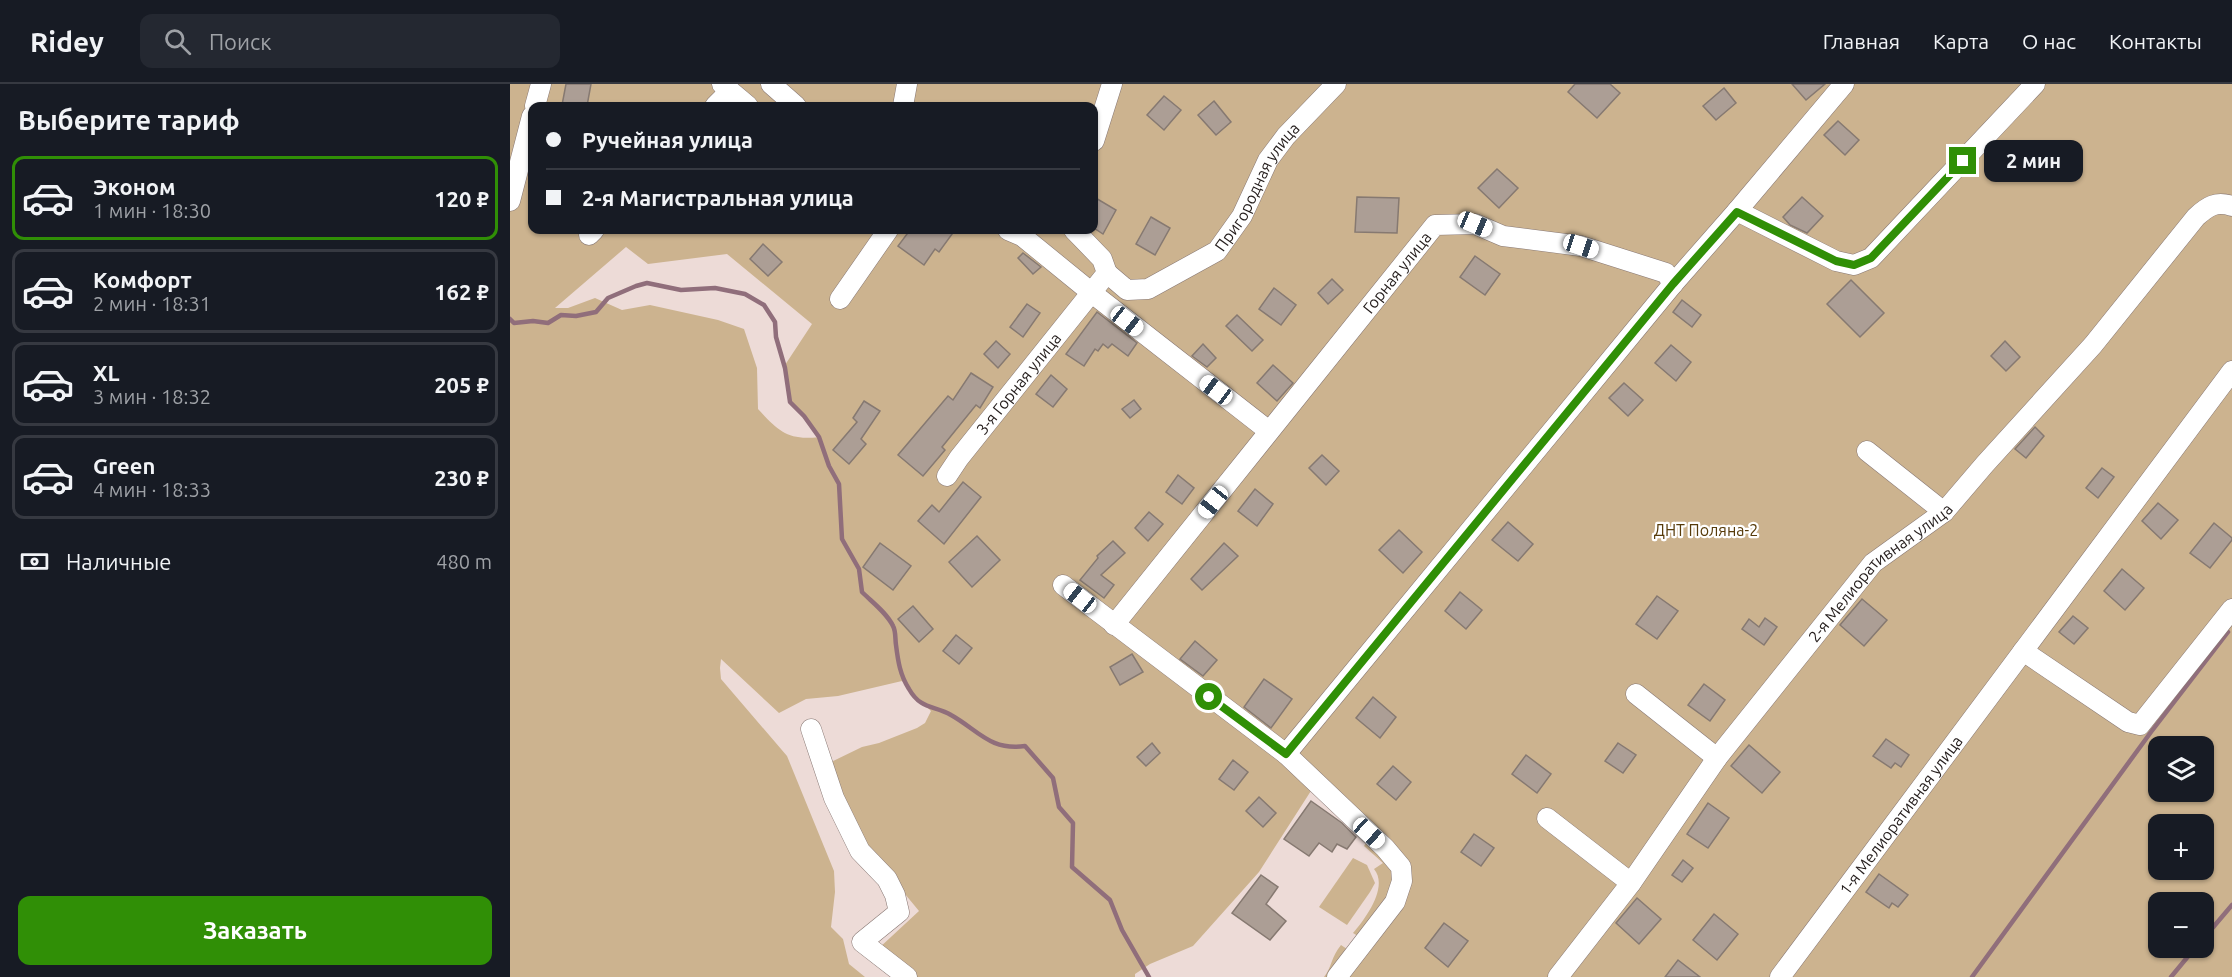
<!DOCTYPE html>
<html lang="ru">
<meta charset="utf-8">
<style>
body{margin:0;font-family:Ubuntu,sans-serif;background:#242831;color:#f1f3f6;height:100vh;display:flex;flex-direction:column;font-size:22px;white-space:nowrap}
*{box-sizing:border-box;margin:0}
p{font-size:20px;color:#9ea1a6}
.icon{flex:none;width:33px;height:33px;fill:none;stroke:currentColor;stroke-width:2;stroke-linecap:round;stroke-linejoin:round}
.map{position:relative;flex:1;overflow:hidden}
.side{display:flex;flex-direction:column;background:#171b24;width:510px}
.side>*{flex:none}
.guide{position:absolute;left:18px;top:18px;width:570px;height:132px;border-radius:12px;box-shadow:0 2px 4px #0004;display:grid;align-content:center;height:132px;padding:0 18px;background:#171b24}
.fabs{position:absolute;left:1638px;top:652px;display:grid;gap:12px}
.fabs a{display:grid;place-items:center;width:66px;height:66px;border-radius:12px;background:#171b24;box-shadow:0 2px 4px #0004;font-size:30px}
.end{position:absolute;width:27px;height:27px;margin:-14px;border:8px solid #308f06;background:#fff;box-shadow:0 0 0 3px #fff}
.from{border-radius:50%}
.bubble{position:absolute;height:42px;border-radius:12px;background:#171b24;box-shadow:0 2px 4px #0004;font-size:20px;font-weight:700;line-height:42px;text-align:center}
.car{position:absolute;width:18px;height:36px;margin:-18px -9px;border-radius:8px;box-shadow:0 0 4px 2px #0007;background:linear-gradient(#fff 24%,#345 0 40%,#fff 0 76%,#345 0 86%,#fff 0)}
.guide b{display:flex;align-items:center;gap:21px;height:57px;font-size:22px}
.guide b+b{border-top:2px solid #363941}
.guide i{width:15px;height:15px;background:#f1f3f6}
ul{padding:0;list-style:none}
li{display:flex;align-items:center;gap:18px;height:84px;margin:0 12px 9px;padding:0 6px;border:3px solid #363941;border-radius:12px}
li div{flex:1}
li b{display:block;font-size:22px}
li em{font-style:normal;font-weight:700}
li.current{border-color:#308f06}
li>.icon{width:54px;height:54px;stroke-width:1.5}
h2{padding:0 18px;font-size:27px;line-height:72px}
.pay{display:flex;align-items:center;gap:15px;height:66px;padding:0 18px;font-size:22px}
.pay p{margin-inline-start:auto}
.primary-button{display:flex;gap:12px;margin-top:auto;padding:12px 18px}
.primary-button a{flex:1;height:69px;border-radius:12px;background:#308f06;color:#fff;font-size:24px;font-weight:700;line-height:69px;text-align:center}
header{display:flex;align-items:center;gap:36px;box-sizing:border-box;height:84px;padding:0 30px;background:#171b24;border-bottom:2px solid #363941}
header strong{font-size:28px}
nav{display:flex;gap:33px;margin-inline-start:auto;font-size:21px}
.search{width:420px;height:54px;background:#242831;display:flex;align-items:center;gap:15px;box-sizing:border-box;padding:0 21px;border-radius:12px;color:#9ea1a6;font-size:22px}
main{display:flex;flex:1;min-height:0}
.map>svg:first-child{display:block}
.green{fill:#ccb38f;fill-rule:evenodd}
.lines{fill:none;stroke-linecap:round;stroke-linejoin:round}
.stream{stroke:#906e7b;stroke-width:4.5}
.building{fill:#ac9e95;stroke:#867971;stroke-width:1.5}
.minor-casing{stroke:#887874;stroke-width:21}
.minor{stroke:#fff;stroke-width:20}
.route{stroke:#308f06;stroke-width:8}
.labels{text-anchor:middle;stroke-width:4.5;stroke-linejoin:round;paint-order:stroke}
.street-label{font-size:16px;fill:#241d1c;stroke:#fff}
.park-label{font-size:16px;fill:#573b0a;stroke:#fff}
</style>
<header>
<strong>Ridey</strong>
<div class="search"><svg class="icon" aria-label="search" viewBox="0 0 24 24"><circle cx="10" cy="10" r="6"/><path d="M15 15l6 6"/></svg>Поиск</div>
<nav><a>Главная</a><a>Карта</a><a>О нас</a><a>Контакты</a></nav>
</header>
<main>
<section class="side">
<h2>Выберите тариф</h2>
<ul>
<li class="current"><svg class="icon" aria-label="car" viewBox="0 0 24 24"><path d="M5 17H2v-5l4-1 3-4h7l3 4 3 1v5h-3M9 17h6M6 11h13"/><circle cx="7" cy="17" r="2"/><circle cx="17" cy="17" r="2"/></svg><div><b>Эконом</b><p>1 мин · 18:30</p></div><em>120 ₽</em></li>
<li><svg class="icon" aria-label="car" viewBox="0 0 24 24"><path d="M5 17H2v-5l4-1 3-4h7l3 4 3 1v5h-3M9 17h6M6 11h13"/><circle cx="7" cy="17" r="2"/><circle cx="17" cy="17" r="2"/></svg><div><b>Комфорт</b><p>2 мин · 18:31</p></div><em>162 ₽</em></li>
<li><svg class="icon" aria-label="car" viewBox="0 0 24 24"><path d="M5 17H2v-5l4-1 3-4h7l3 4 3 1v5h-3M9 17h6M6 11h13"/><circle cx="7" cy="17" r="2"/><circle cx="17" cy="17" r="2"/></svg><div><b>XL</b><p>3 мин · 18:32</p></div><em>205 ₽</em></li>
<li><svg class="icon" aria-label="car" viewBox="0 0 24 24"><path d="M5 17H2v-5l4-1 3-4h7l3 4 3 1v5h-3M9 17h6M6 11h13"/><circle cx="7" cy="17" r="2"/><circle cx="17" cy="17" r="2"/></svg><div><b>Green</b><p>4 мин · 18:33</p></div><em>230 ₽</em></li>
</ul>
<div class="pay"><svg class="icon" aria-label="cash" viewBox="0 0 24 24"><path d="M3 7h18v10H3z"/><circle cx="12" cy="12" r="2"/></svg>Наличные<p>480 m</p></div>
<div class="primary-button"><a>Заказать</a></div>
</section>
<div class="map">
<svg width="1722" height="893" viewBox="0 0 1722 893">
<rect width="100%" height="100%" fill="#eddbd7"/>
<g class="green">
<path d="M0 0H1722V893H814C822 883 821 873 831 861L846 871 856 857 843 849C855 835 879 803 864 785L873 779 854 762 862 750 806 699 749 788 683 862 640 880 625 890V893H398L368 865 409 827 352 758 317 680 352 663 369 659 407 644 415 639 421 627 401 608 392 597 328 612 296 615 269 629 211 575 210 584 211 595 277 672 324 787 325 808 321 843 333 855 339 880 355 893H0ZM22 22H584V146H22ZM116 163 138 180 217 170 302 240 275 281 280 318 309 353C278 357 268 347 248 325L247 284 234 245 208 236 140 221 112 226 85 214 58 224H45ZM1648 663H1694V708H1648ZM1648 741H1694V786H1648ZM1648 819H1694V864H1648Z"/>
<polygon points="843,774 857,781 865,799 860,808 837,841 809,823"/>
</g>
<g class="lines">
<g class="stream">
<path d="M0 235 4 239 23 237 38 239 51 231 66 232 86 228 98 214 126 202 137 199 171 206 205 204 235 210 254 221 265 238 266 253 275 284 280 318 294 332 309 353 319 382 329 400 332 455 349 485 352 508C362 518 377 529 383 542 386 547 385 555 386 561 388 577 390 591 399 605 411 626 424 621 441 631 468 646 480 667 515 662L543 694 549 723 563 739 562 783 600 816 612 846 639 893"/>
<polyline points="1694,854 1722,821"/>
<polyline points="1462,893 1641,648 1718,548"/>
<polyline points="1661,893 1685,864"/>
</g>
</g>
<g class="building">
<polygon points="56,0 81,0 77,22 52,21"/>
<polygon points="1065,0 1100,0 1110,9 1087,34 1058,8"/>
<polygon points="1282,0 1315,0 1296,16"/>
<polygon points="1214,4 1226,19 1206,36 1193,22"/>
<polygon points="654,12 671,26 654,46 637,31"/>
<polygon points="704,17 721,38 706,51 688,31"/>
<polygon points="1328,37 1349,56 1335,71 1314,51"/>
<polygon points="987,85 1008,104 989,124 968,104"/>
<polygon points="584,113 606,126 593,150 584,144"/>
<polygon points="847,113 889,114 887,149 845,148"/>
<polygon points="1292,113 1313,132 1297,149 1280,141 1273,133"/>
<polygon points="641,133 660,144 645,171 626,160"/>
<polygon points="400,146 445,146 429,168 425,165 414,181 388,162"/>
<polygon points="253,160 272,178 258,192 240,175"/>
<polygon points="513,169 531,183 523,190 508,174"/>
<polygon points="965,172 990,190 975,211 950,193"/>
<polygon points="822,195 833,206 818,220 808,209"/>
<polygon points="1341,196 1374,229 1350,253 1317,220"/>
<polygon points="764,204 786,221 771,241 749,225"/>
<polygon points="1172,216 1191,231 1182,243 1163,228"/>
<polygon points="517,220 530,229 513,253 500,243"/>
<polygon points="587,228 627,259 618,272 602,260 598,264 593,260 588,267 585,265 574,282 556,270"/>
<polygon points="727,231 753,256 742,267 716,242"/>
<polygon points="486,257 500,270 488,284 474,270"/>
<polygon points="1495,257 1510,273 1496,287 1481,272"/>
<polygon points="693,260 706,274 697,283 682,272"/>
<polygon points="1161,261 1181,278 1166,297 1145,279"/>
<polygon points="763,281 783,299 767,317 747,299"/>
<polygon points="461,289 483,303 470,324 466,321 432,363 435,366 413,392 388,371 438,312 443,316"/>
<polygon points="541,291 557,305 543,323 526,310"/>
<polygon points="1114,299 1133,316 1118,332 1099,314"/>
<polygon points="624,316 631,325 620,334 612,325"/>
<polygon points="354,317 370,327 351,355 356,360 339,380 323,366 347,338 343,334"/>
<polygon points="1525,343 1534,352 1516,374 1505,365"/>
<polygon points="812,371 829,387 816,401 799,384"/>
<polygon points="1592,384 1604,393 1588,414 1576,404"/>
<polygon points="668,391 684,404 672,420 656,408"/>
<polygon points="453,398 471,413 434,460 408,437 422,421 429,428"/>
<polygon points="745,405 763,420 747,442 728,427"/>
<polygon points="1648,419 1668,436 1651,455 1632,437"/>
<polygon points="639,428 653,440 638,457 625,444"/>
<polygon points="998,438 1023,460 1008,477 982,456"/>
<polygon points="1704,439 1722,454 1722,456 1700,484 1680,469"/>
<polygon points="889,446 912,468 893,489 869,466"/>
<polygon points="467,452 490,476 462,503 439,478"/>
<polygon points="603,457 615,469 591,491 604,501 594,514 570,496 588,474 587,472"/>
<polygon points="370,459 401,482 383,506 353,483"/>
<polygon points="714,459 728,472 692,506 681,495"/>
<polygon points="1612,485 1634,504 1615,526 1594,507"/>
<polygon points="950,508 972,526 956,545 935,527"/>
<polygon points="1147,512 1168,527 1147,555 1126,540"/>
<polygon points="1352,515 1377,536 1354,562 1330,541"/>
<polygon points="403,522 423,545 409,558 388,535"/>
<polygon points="1563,532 1578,544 1564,560 1549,548"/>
<polygon points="1255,534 1267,543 1254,561 1232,545 1239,535 1249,543"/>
<polygon points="446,551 462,564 449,580 433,567"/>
<polygon points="685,557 707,576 693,592 670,575"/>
<polygon points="622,570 633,588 610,601 600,583"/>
<polygon points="754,595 782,615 761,644 734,623"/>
<polygon points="1194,600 1215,616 1200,637 1178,621"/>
<polygon points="863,613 886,633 870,654 846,634"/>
<polygon points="1376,655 1399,671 1391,683 1385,679 1381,684 1363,672"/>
<polygon points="642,659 650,669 636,682 627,673"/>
<polygon points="1108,659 1126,671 1113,689 1095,677"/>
<polygon points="1239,661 1270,688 1252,709 1221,682"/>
<polygon points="1016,671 1041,690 1027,709 1002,690"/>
<polygon points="723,676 738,688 724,706 709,695"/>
<polygon points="883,682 901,698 886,716 867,700"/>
<polygon points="749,713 766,729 753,743 736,727"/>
<polygon points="801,717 832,739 846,753 837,765 827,760 822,768 809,759 799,772 774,755"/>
<polygon points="1198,719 1219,734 1198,764 1177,750"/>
<polygon points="964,750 984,764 971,782 951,768"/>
<polygon points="1173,776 1183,784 1172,798 1162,791"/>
<polygon points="1369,790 1398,811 1388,823 1382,819 1379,824 1356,808"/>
<polygon points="751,791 768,803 756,820 776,837 760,856 722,829"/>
<polygon points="1127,814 1151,835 1129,860 1106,839"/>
<polygon points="1204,830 1228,850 1207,876 1183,856"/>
<polygon points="934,839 958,857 938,883 915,864"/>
<polygon points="1168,876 1190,893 1155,893"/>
</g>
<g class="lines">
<g class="minor-casing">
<g id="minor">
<polyline points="212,0 238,22"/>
<polyline points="261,0 286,22"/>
<polyline points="25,22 31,0"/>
<polyline points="205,22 220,7"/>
<polyline points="393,22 397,0"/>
<polyline points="584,57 602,0"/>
<polyline points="0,117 22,32"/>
<polyline points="1227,127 1326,177 1344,181 1361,174 1525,0"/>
<polyline points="498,146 512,152 582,209 759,347"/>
<polyline points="79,151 84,146"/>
<path id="s1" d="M597 189 617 206 638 205 707 167 732 132 758 76 776 52 826 0"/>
<polyline points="330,215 378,146"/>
<polyline points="1357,367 1434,428"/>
<path id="s2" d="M437 392 449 374 597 189 592 175 564 146"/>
<polyline points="553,501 776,670 875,764 891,783 892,797 885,818 827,893"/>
<path id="s3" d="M604 541 925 141 965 140 993 152 1071 162 1156 189 1163 200"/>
<polyline points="1513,567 1618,638 1630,641 1722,525"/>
<polyline points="1126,610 1207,674"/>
<polyline points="301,645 324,714 350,767 377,795 385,811 389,828 352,858 397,893"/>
<polyline points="776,670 1163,200 1227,127 1334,0"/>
<polyline points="1037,734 1121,799"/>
<path id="s4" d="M1048 893 1121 799 1207 674 1363 479 1434 428 1475 380 1583 261 1686 133C1698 122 1706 117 1722 122"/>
<path id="s5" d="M1270 893 1722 287"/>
</g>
</g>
<use href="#minor" class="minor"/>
</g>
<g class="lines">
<polyline class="route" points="699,613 776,670 1163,200 1227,128 1326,177 1344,181 1361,174 1453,77"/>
</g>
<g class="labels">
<g class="street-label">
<text dy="6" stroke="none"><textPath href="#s1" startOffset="202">Пригородная улица</textPath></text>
<text dy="6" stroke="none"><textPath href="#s3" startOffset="452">Горная улица</textPath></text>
<text dy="6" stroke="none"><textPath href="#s2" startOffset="117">3-я Горная улица</textPath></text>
<text dy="6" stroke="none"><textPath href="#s4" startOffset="519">2-я Мелиоративная улица</textPath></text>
<text dy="6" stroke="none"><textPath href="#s5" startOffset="202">1-я Мелиоративная улица</textPath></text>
</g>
<g class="park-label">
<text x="1196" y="452">ДНТ Поляна-2</text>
</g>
</g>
</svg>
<div class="fabs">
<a><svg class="icon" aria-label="layers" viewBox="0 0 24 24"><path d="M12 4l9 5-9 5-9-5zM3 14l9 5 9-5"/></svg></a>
<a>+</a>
<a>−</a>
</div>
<i class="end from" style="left:699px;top:613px"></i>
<i class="end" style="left:1453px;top:77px"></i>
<div class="bubble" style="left:1474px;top:56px;width:99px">2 мин</div>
<i class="car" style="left:965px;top:140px;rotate:113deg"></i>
<i class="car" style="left:1071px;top:162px;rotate:108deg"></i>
<i class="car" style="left:617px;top:237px;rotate:128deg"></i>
<i class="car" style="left:706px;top:306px;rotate:307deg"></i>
<i class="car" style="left:703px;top:418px;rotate:219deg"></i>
<i class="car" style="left:570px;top:514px;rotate:308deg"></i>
<i class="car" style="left:859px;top:749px;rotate:132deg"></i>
<div class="guide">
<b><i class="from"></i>Ручейная улица</b>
<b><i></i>2-я Магистральная улица</b>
</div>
</div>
</main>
